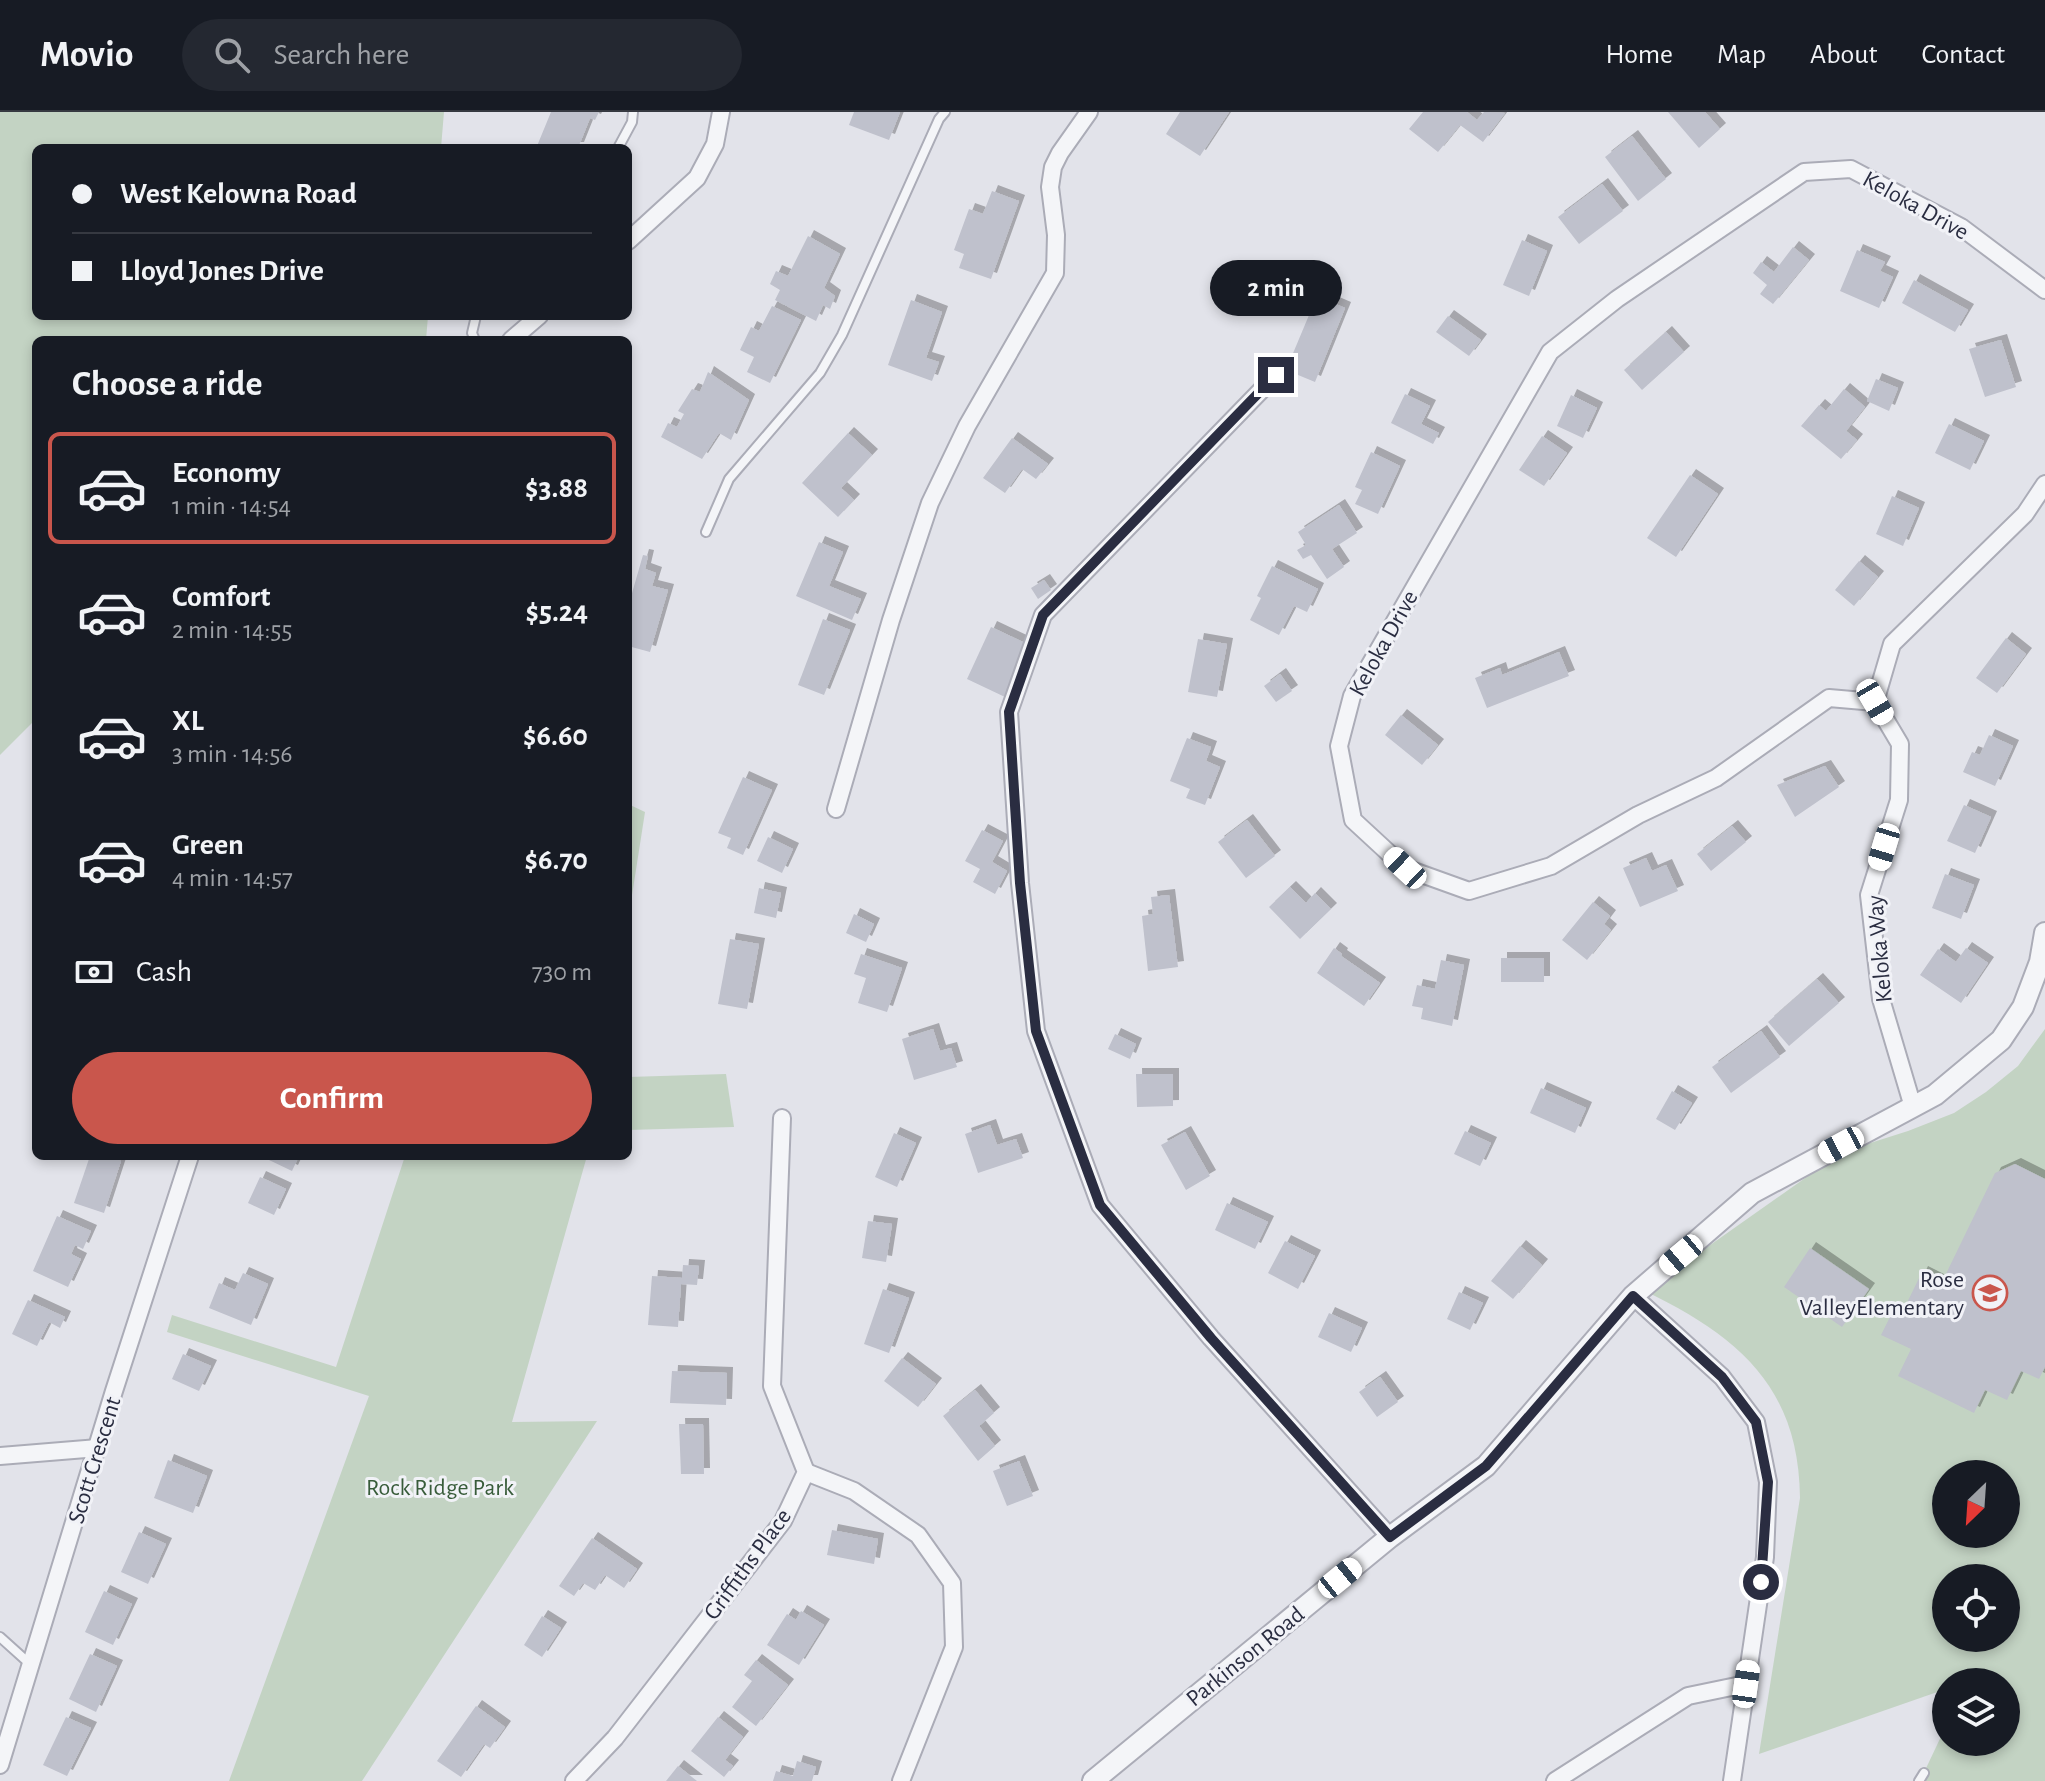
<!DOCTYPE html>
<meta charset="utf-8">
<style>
body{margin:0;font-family:"Alegreya Sans",sans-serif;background:#242831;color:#f1f3f6;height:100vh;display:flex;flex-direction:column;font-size:30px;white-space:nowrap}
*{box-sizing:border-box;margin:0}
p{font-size:26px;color:#9ea1a6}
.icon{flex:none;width:44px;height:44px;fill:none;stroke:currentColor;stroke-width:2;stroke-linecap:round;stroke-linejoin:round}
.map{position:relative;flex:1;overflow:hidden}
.sheet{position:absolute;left:32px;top:224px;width:600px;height:824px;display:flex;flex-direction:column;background:#171b24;border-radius:12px;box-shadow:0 4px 12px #0003}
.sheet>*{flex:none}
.guide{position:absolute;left:32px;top:32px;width:600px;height:176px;border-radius:12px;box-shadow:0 4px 12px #0003;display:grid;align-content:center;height:176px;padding:0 40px;background:#171b24}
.needle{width:52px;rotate:205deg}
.fabs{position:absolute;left:1932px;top:1348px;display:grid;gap:16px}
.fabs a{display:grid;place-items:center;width:88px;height:88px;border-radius:50%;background:#171b24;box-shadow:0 4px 12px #0003;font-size:40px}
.end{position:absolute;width:36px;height:36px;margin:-18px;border:10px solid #2a2d41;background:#fff;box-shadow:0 0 0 4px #fff}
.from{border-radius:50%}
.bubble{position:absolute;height:56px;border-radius:28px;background:#171b24;box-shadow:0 4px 12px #0003;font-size:26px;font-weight:600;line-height:56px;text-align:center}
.car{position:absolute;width:24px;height:48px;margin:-24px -12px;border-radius:10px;box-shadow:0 0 6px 2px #0007;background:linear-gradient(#fff 24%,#345 0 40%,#fff 0 76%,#345 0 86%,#fff 0)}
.guide b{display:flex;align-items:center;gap:28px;height:76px;font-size:30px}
.guide b+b{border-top:2px solid #363941}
.guide i{width:20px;height:20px;background:#f1f3f6}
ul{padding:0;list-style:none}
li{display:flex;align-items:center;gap:24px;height:112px;margin:0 16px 12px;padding:0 24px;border:4px solid transparent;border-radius:12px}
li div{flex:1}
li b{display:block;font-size:30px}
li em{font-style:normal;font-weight:600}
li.selected{border-color:#c9564c}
li>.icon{width:72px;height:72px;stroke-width:1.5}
h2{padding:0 40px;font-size:36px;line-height:96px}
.pay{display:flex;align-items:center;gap:20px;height:88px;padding:0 40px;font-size:30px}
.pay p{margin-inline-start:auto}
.cta{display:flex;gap:16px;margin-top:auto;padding:16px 40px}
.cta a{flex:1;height:92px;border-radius:48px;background:#c9564c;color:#fff;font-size:32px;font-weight:600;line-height:92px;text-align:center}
header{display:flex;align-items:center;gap:48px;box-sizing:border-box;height:112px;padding:0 40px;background:#171b24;border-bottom:2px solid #363941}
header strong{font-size:38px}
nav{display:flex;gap:44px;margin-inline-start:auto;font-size:28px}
.search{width:560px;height:72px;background:#242831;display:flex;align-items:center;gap:20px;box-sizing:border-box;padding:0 28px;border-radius:44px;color:#9ea1a6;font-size:30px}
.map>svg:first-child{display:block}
.green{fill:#c3d3c3;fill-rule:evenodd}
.building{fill:#bfc1cc;filter:url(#shadow)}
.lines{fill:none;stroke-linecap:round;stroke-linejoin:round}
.service-casing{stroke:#abacb7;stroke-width:12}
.minor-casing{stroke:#abacb7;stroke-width:20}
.tertiary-casing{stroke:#abacb7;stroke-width:24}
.service{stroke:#f4f5f8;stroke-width:8}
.minor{stroke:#f4f5f8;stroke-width:16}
.tertiary{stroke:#f4f5f8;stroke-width:20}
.route{stroke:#2a2d41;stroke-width:10}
.labels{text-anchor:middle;stroke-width:6;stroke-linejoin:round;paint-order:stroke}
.street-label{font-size:24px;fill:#2a2d41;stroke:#f1f2f7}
.poi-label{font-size:24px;fill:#2a2d41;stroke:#f1f2f7;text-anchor:end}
.park-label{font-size:24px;fill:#385c3a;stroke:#f1f2f7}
</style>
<header>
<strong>Movio</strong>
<div class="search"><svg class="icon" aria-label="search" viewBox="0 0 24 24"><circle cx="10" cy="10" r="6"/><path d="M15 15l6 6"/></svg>Search here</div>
<nav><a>Home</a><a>Map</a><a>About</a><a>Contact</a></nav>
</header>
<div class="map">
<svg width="2045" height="1669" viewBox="0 0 2045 1669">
<defs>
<filter id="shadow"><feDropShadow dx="6" dy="-6" stdDeviation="0" flood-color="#0004"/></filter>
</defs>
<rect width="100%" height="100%" fill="#e2e3ea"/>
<g class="green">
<polygon points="0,0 444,0 441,36 36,36 36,204 428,204 426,228 36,228 36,607 0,643"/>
<polygon points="628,692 645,700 628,809"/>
<path d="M2045 917V1669H1920L1946 1614V1630H2006V1570H1946V1577L1759 1642 1800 1386C1799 1275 1738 1224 1645 1179L1842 1040 1908 1019 1954 1001 1986 980 2018 954ZM1946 1362H2006V1422H1946ZM1946 1466H2006V1526H1946Z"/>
<polygon points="726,962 734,1015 628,1018 628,965"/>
<polygon points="405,1044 587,1044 512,1310 597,1309 362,1669 229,1669 369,1284 167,1220 172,1203 336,1255"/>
</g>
<g class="building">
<polygon points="551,0 599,0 595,8 590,6 578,36 544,36 537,34"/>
<polygon points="854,0 900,0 889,28 849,13"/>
<polygon points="1180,0 1229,0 1200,44 1166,22"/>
<polygon points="1423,0 1467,0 1477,8 1484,0 1505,1 1483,30 1460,13 1438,40 1409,17"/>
<polygon points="1668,0 1705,0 1720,17 1699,36"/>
<polygon points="1632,24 1666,67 1638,89 1605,45"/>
<polygon points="1602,72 1623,99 1579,132 1558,105"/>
<polygon points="992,79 1019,89 991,167 959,156 964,142 954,138 969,97 983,102"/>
<polygon points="808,124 840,142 824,176 835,184 830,197 823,193 816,209 775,188 780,178 770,172 776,159 788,164"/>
<polygon points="1522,128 1547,139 1529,184 1503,173"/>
<polygon points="1793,135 1809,148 1773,192 1760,182 1767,173 1753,161 1761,150 1774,160"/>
<polygon points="1857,138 1885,150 1880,159 1893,165 1879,196 1840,179"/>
<polygon points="1914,168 1968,198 1955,220 1902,191"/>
<polygon points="1317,184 1345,196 1315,270 1286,258"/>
<polygon points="911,188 942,200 926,246 939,250 932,269 888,253"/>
<polygon points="772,194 801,208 770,271 747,260 754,245 740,238 751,215 759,219"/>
<polygon points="1448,204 1481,228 1469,244 1436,220"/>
<polygon points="1666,220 1684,240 1642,278 1624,258"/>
<polygon points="2001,228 2016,275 1985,285 1969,237"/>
<polygon points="708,260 749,288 731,328 719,321 702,347 661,325 668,311 677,315 684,302 678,299 692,277 700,280"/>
<polygon points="1876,267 1898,276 1889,299 1867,289"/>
<polygon points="1844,277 1865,295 1846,319 1857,328 1841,347 1801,314 1819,293 1826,299"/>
<polygon points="1405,282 1430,294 1421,312 1439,321 1433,332 1391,311"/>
<polygon points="1571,283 1597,296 1583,326 1557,314"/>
<polygon points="1949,312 1984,329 1970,358 1935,341"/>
<polygon points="848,321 872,343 841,376 854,388 838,405 802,371"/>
<polygon points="1542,324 1567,341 1544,374 1519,358"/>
<polygon points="1012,326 1048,352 1036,367 1022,357 1005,381 983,366"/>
<polygon points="1371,340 1400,354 1378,402 1355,392 1362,378 1355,375"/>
<polygon points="1690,363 1718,382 1676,445 1647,426"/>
<polygon points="1892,384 1919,396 1903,434 1876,422"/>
<polygon points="1339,393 1357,421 1332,437 1344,455 1327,467 1311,443 1303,447 1297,438 1306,433 1298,420"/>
<polygon points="819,430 843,440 829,474 861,487 852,508 796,484"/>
<polygon points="643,443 648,444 645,457 656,461 652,474 668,478 650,540 628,534 628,495"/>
<polygon points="1859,449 1878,465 1854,494 1835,478"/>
<polygon points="1272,454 1318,477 1307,500 1294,494 1279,523 1250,508 1261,486 1257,484"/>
<polygon points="1044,468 1051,478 1038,487 1031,476"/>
<polygon points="823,507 850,518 824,583 798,573"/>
<polygon points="991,515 1029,533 1005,585 967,567"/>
<polygon points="2006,526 2026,542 1997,581 1976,566"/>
<polygon points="1198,527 1227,532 1217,585 1188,580"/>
<polygon points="1559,540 1569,564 1487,596 1475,566 1500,556 1502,563"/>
<polygon points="1280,562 1292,579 1276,590 1264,574"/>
<polygon points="1401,603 1438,633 1422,653 1385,623"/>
<polygon points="1989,623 2013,634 1995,674 1963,660 1972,640 1980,643"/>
<polygon points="1187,626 1211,635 1206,649 1220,655 1205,693 1186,686 1190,677 1170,669"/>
<polygon points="1825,654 1839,675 1795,705 1777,673"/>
<polygon points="743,665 772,678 743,743 727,736 731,726 718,721"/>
<polygon points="1964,693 1991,705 1975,741 1947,729"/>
<polygon points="1247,708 1275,744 1246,766 1218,730"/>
<polygon points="1732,714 1746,730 1711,759 1697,742"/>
<polygon points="982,718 1003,729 992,750 1007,759 995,782 973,770 980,757 965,749"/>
<polygon points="768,725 793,737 782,761 757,749"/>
<polygon points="1646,746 1652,759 1666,753 1678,779 1640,795 1623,756"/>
<polygon points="1945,762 1974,773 1961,807 1932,796"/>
<polygon points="1290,775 1306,791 1315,781 1331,797 1300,827 1269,795"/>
<polygon points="759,776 781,781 776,806 754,801"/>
<polygon points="1169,783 1178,855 1148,859 1142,804 1153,802 1151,785"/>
<polygon points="1593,790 1610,804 1604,812 1611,818 1587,848 1562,828"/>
<polygon points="854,802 874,812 866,830 846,821"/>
<polygon points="730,827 759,832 747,897 718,892"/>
<polygon points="1334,836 1342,842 1341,844 1380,871 1364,894 1317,861"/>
<polygon points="1966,836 1988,851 1961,891 1920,863 1938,837 1956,850"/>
<polygon points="861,842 902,856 887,900 858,891 866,866 854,862"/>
<rect x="1501" y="846" width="43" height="24"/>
<polygon points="1441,848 1464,853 1452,914 1421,907 1423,896 1412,894 1417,873 1435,877"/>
<polygon points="1817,867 1839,891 1789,934 1768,910"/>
<polygon points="933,917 940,939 951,936 957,955 914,968 902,927"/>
<polygon points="1761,919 1780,945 1731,981 1712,955"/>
<polygon points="1115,922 1136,932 1130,947 1108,937"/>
<polygon points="1136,962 1173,962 1173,994 1137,995"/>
<polygon points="1541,976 1586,996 1575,1021 1530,1001"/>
<polygon points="1672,979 1692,991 1675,1018 1656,1007"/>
<polygon points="990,1013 997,1033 1016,1027 1023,1046 978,1061 965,1022"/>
<polygon points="1465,1019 1491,1031 1480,1054 1454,1042"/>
<polygon points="1185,1020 1210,1064 1186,1078 1161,1033"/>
<polygon points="894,1021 916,1031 897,1075 875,1065"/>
<polygon points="90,1044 107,1044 121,1049 104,1101 74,1091"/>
<polygon points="271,1044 299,1044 292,1059 269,1048"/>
<polygon points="2015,1052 2045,1067 2045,1255 2039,1267 2021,1259 2007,1288 1985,1278 1974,1301 1898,1264 1911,1237 1881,1223 1892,1201 1900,1205 1922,1160 1942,1170 1995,1061"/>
<polygon points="260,1065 286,1077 274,1103 248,1091"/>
<polygon points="1227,1091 1268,1110 1255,1137 1215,1118"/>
<polygon points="57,1104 91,1119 83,1137 75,1133 71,1142 81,1147 68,1175 33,1159"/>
<polygon points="868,1109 892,1112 886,1150 862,1146"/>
<polygon points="1285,1129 1315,1144 1298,1177 1268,1161"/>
<polygon points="1520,1134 1542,1153 1513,1187 1491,1169"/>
<polygon points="1810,1136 1869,1177 1842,1215 1784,1175"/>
<polygon points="683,1153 699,1154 697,1173 681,1172 678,1215 648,1213 652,1164 682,1166"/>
<polygon points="243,1161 268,1172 251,1213 209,1196 219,1171 235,1178"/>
<polygon points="883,1177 909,1186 889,1241 864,1232"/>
<polygon points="1459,1180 1483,1191 1470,1218 1447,1207"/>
<polygon points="28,1188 65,1205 60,1216 49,1210 37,1234 12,1222"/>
<polygon points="1329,1201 1362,1216 1351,1240 1318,1225"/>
<polygon points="183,1242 211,1254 199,1279 172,1267"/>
<polygon points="902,1246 936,1272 918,1295 884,1269"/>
<polygon points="672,1259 727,1261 726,1293 670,1291"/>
<polygon points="1380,1265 1398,1290 1377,1305 1359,1280"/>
<polygon points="975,1278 994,1301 979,1314 995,1334 978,1349 943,1304"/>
<polygon points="679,1312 703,1312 704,1362 681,1362"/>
<polygon points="168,1348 207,1364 193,1401 154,1386"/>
<polygon points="1019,1349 1033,1384 1007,1394 993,1359"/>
<polygon points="832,1418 878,1427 874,1452 827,1443"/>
<polygon points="139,1420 166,1432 148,1472 121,1460"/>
<polygon points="592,1426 637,1457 624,1476 605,1463 595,1478 583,1471 574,1484 559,1474"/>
<polygon points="104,1479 132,1492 113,1533 85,1520"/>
<polygon points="801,1499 824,1513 799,1553 767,1533 787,1502 796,1508"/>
<polygon points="542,1504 561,1516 542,1545 524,1533"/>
<polygon points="90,1542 117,1554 96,1600 69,1587"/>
<polygon points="756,1548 788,1573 756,1614 732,1595 752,1569 744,1563"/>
<polygon points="476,1594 505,1615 490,1636 484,1632 461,1665 437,1649"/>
<polygon points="66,1605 91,1616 67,1664 43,1653"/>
<polygon points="718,1605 743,1625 725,1648 733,1654 724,1665 691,1639"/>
<polygon points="797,1649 816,1655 812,1669 773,1669 776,1659 793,1664"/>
<polygon points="678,1654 697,1669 666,1669"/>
</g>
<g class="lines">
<g class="service-casing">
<g id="service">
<polyline points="618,36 632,10 633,0"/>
<polyline points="475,228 472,221 476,204"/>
<polyline points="706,420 729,367 820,261 842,223 939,7 945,0"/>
<polyline points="0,1525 30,1552"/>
<polyline points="1919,1669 1924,1661"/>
</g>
</g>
<g class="minor-casing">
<g id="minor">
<polyline points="628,129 697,66 715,32 721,0"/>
<polyline points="2045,178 1961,115 1851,57 1804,60 1617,187 1550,240 1352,584 1339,634 1353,708 1405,756 1469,779 1551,754 1638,703 1716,666 1829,586 1875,590 1892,532 2025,402 2045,372"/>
<polyline points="511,228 539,204"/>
<polyline points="1276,263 1043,503 1009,600 1020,771 1036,919 1100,1093 1211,1226 1390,1425"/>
<polyline points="1875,590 1900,632 1899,688 1869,783 1881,887 1913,995"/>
<polyline points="836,697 891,508 930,391 967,314 1055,161 1056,123 1050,75 1053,55 1060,41 1089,0"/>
<polyline points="1633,1184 1722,1265 1756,1310 1768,1370 1765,1445 1732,1669"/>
<polyline points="0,1344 98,1336"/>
<polyline points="806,1360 854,1379 918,1423 952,1471 954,1535 901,1669"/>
<polyline points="0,1653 114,1279 190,1044"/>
<polyline points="574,1669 615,1626 783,1409 806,1360 772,1274 782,1006"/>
<polyline points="1555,1669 1688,1584 1746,1572"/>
</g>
</g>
<g class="tertiary-casing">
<polyline id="tertiary" points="1093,1669 1390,1425 1486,1354 1633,1184 1752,1081 1935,983 2001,928 2023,895 2040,850 2045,821"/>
</g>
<use href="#service" class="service"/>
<use href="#minor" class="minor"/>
<use href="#tertiary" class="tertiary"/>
</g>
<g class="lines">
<polyline class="route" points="1276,263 1043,503 1009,600 1020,771 1036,919 1100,1093 1211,1226 1390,1425 1486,1354 1633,1184 1722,1265 1756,1310 1768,1370 1761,1470"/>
</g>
<defs>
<g id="school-ring" transform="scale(1.8)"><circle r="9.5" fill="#f1f2f7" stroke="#c9564c" stroke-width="1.5"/><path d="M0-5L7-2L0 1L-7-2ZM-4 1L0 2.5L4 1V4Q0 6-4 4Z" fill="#c9564c"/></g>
</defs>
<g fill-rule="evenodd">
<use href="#school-ring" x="1990" y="1181"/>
</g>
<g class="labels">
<g class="street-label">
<text transform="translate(1916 93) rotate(29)" y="8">Keloka Drive</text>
<text transform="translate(1383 531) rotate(-61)" y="8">Keloka Drive</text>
<text transform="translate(1879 837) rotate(-95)" y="8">Keloka Way</text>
<text transform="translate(94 1348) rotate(-73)" y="8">Scott Crescent</text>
<text transform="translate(747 1452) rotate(-54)" y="8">Griffiths Place</text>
<text transform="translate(1245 1544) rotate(-39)" y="8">Parkinson Road</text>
</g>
<g class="poi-label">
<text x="1964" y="1175">Rose<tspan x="1964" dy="28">ValleyElementary</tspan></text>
</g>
<g class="park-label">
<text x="440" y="1383">Rock Ridge Park</text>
</g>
</g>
</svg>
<div class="fabs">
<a><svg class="needle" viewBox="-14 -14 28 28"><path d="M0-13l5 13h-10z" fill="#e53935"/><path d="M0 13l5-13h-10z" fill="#9ea1a6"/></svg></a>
<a><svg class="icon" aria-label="locate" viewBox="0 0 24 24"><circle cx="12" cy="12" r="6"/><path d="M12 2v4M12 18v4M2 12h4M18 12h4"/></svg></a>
<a><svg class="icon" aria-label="layers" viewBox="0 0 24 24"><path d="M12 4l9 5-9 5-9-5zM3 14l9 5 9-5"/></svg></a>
</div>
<i class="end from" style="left:1761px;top:1470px"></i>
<i class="end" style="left:1276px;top:263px"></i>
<div class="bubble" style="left:1210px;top:148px;width:132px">2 min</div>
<i class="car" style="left:1875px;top:590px;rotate:150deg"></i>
<i class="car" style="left:1884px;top:735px;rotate:197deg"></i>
<i class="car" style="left:1405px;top:756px;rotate:313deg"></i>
<i class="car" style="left:1841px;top:1033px;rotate:242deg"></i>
<i class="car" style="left:1681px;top:1143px;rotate:230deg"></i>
<i class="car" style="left:1340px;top:1466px;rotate:51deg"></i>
<i class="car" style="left:1746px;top:1572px;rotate:8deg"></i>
<div class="guide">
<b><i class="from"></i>West Kelowna Road</b>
<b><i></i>Lloyd Jones Drive</b>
</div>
<section class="sheet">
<h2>Choose a ride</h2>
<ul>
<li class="selected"><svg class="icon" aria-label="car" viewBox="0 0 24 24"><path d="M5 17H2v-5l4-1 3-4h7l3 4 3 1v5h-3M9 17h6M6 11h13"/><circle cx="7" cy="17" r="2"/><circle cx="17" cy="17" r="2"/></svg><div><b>Economy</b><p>1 min · 14:54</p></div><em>$3.88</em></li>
<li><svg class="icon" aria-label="car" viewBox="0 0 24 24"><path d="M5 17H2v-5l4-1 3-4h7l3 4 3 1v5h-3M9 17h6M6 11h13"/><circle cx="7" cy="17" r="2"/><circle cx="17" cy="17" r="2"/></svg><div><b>Comfort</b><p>2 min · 14:55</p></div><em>$5.24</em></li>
<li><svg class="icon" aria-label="car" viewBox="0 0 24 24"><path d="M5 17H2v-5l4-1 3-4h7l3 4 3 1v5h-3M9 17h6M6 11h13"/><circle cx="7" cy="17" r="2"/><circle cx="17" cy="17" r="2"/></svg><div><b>XL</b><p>3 min · 14:56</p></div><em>$6.60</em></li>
<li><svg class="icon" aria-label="car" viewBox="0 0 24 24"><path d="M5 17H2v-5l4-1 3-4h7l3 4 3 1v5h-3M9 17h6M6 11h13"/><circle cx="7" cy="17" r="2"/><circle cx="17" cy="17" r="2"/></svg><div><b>Green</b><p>4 min · 14:57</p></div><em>$6.70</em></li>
</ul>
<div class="pay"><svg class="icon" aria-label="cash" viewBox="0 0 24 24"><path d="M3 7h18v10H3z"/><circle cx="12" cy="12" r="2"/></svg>Cash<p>730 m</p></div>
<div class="cta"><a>Confirm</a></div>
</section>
</div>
